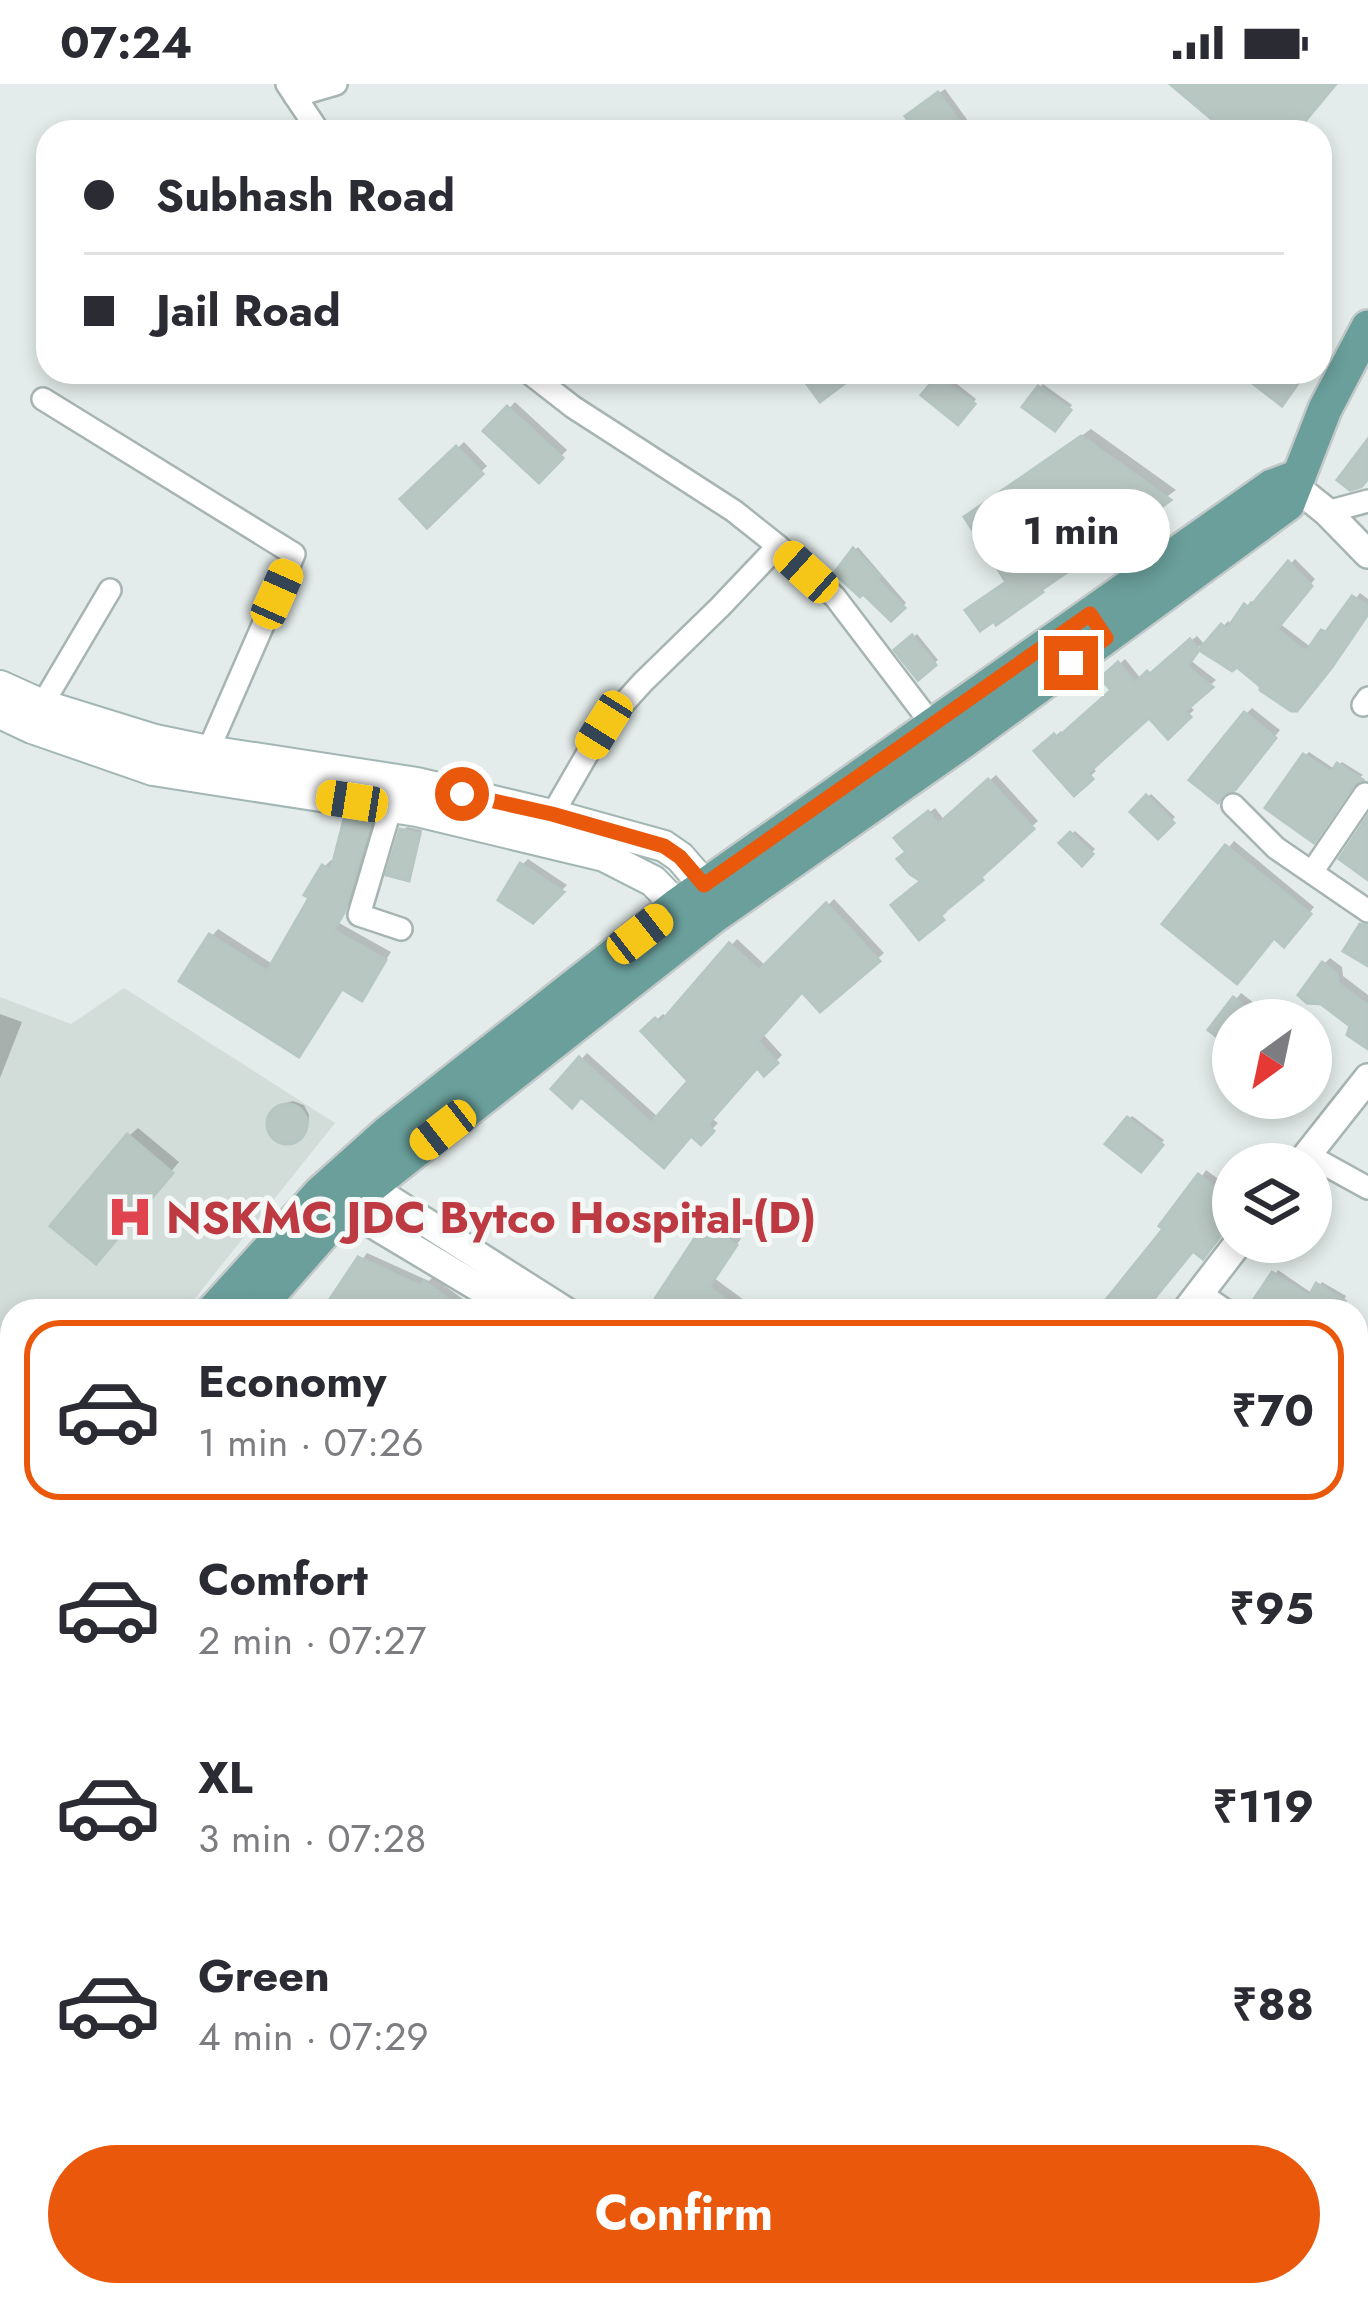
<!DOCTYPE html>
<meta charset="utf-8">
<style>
body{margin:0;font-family:Jost,sans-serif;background:#f7f7f7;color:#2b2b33;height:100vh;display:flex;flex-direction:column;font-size:45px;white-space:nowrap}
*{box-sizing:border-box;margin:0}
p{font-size:39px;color:#7c7c81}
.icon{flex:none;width:66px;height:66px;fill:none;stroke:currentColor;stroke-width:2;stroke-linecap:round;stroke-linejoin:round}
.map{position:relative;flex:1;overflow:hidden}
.details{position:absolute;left:0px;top:1215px;width:1368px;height:1008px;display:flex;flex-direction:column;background:#fff;border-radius:36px 36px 0 0;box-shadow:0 6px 18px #0003}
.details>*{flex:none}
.guide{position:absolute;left:36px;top:36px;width:1296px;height:264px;border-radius:36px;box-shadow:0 6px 18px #0003;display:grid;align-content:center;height:264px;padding:0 48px;background:#fff}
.needle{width:78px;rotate:213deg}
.tools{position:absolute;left:1212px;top:915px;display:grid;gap:24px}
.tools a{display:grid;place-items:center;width:120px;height:120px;border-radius:50%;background:#fff;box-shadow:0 6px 18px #0003;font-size:60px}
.end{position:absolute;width:54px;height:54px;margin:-27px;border:15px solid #ea580c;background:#fff;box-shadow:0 0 0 6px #fff}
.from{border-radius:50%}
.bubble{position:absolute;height:84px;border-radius:42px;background:#fff;box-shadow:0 6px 18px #0003;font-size:39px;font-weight:700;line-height:84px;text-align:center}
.car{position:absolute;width:36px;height:72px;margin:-36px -18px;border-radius:15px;box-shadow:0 0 9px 3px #0007;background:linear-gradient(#f5c518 24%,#345 0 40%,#f5c518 0 76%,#345 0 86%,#f5c518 0)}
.guide b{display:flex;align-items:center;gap:42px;height:114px;font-size:45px}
.guide b+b{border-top:3px solid #e1e1e2}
.guide i{width:30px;height:30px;background:#2b2b33}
ul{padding:21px 0 0;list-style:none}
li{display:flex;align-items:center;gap:36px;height:180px;margin:0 24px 18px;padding:0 24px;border:6px solid transparent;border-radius:36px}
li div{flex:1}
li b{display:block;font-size:45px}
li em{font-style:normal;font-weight:700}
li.selected{border-color:#ea580c}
li>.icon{width:108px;height:108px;stroke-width:1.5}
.primary-button{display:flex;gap:24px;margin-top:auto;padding:24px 48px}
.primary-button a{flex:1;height:138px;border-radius:72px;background:#ea580c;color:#fff;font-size:48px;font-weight:700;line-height:138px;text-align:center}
.status{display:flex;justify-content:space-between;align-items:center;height:84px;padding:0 60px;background:#fff;direction:ltr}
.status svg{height:33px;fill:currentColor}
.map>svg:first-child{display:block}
.built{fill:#d2dcd9}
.shadow{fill:#0003}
.building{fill:#b9c7c3;stroke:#b6c6c2;stroke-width:3}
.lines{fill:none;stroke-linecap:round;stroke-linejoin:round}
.minor-casing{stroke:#a6b4b2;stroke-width:26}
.tertiary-casing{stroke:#a6b4b2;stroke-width:32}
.secondary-casing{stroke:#a2b7b4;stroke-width:34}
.primary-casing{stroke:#c2c9c8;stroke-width:38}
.minor{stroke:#fff;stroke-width:21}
.tertiary{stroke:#fff;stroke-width:27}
.secondary{stroke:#fff;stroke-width:30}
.primary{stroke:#6a9f9b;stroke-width:33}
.route{stroke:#ea580c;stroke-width:15}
.labels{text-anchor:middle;stroke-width:10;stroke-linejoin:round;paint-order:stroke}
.health-label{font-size:45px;font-weight:bold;fill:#be3a42;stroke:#f4f9f7;text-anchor:start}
</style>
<div class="status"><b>07:24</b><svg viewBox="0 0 49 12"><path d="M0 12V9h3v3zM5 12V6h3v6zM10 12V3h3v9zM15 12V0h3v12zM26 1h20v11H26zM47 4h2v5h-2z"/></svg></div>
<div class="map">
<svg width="1368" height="2223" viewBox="0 0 1368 2223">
<rect width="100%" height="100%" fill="#e3ecea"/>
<g class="built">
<polygon points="124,904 335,1039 185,1227 12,1227 12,1443 0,1458 0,913 71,940"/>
<polygon points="12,1562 12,1963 0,1954 0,1576"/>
</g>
<g class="shadow">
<polygon points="945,5 968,37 955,48 911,48 917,43 914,27"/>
<polygon points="943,289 976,315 958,337 925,311"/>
<polygon points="1043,300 1072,321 1055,343 1026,322"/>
<polygon points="515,318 567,366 539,395 488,347"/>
<polygon points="1091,345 1176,406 997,537 1009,497 968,433"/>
<polygon points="464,358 487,382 427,440 404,416"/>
<polygon points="858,463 906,519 891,533 855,466"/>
<polygon points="1295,475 1315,495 1279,539 1308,561 1314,562 1329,543 1333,544 1360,509 1368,515 1368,528 1336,574 1237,579 1231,584 1199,562 1190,576 1216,596 1188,620 1194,626 1168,650 1149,630 1091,682 1096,687 1074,708 1039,667 1061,647 1064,651 1114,606 1104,594 1125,575 1142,596 1197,552 1206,562 1228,537 1233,541 1251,517 1256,520"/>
<polygon points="917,550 938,576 919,592 898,566"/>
<polygon points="1252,624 1280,646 1240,696 1218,715 1246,630"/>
<polygon points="1309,668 1336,686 1342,678 1363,691 1353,698 1317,751 1305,672"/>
<polygon points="996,691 1038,737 984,786 987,788 981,794 944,824 947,828 920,852 925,796 909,767 904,749 935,724 945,737"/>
<polygon points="1151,710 1175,733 1158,751 1134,728"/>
<polygon points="354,730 375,733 350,819 339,839 391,868 362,913 343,903 305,963 212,852 218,845 274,881 313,813 324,783 331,776 336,779 347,737"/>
<polygon points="407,743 422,746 411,790 408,794 403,746"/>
<polygon points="1075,747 1095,765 1082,778 1063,759"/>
<polygon points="1234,757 1314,823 1290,853 1167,839"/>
<polygon points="528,775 567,801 533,835 522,781"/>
<polygon points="834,815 884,869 820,924 802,904 762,949 782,971 765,988 758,980 711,1034 718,1039 701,1057 692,1049 664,1080 582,1009 555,1005 587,969 659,1034 692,996 645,947 663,930 668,934 737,855 767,883"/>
<polygon points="1330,874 1342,883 1343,892 1368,911 1368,956 1324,880"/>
<polygon points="1241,909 1276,936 1233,936 1233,961 1212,946"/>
<polygon points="0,930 22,938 0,994"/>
<polygon points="293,1017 304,1021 309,1031 308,1043 300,1052 289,1057 278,1055 269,1040 270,1035 282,1020"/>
<polygon points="1132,1032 1164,1056 1141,1084 1110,1060"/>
<polygon points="138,1044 179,1078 104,1168 129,1052"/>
<polygon points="1206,1086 1233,1106 1233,1132 1194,1164 1141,1227 1104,1227 1168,1144"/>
<polygon points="714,1134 742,1153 714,1194 759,1227 650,1227"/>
<polygon points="367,1169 429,1197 433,1193 479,1227 325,1227"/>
<polygon points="1278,1186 1313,1210 1322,1198 1346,1212 1338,1227 1261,1227 1253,1222"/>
<polygon points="1368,1283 1368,1307 1358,1301"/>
<polygon points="0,1303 12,1312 12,1318 0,1334"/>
<polygon points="9,1597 12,1599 12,1778 0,1769 0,1607"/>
<polygon points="1368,1797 1368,1871 1356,1865 1356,1820"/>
<polygon points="0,1802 12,1812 12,1935 0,1926"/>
<polygon points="1356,1927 1368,1933 1368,1975 1356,1970"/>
<polygon points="1356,2064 1368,2071 1368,2106 1356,2099"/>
</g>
<g class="building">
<polygon points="1170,0 1336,0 1296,48 1227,48"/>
<polygon points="938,8 967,48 916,48 905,32"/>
<polygon points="798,288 860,288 820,318"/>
<polygon points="1238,288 1306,288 1282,322"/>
<polygon points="938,291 975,320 958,341 921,311"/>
<polygon points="1038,302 1071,326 1055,347 1022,323"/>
<polygon points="507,322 563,374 539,399 483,347"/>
<polygon points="1081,352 1171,416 1077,484 1076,482 1041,506 1043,508 996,541 994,537 980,547 965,526 1006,498 964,433"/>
<polygon points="1368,355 1368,395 1361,403 1350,406 1337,396"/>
<polygon points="456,362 483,390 427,444 400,415"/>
<polygon points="853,464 880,492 877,495 905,524 891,537 863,510 860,513 834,489"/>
<polygon points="1288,477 1312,502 1277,545 1302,565 1307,566 1321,546 1326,548 1352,512 1368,522 1368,530 1332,583 1297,627 1291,627 1260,606 1260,602 1237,583 1232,587 1199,566 1221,540 1227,545 1244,520 1249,524"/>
<polygon points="912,551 936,581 918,596 894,566"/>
<polygon points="1190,555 1199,566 1187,583 1213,603 1185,627 1191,633 1168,655 1149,634 1088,689 1093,695 1074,712 1034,667 1054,650 1057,654 1111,606 1100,594 1118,578 1135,599 1147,587 1150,590"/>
<polygon points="1244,628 1276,654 1235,706 1223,710 1218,719 1189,696"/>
<polygon points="1303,670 1331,688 1337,679 1363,696 1353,702 1314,759 1265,724"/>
<polygon points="988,695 1034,745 981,793 983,796 940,831 944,836 919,856 891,821 921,797 910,790 897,775 906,768 894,754 928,727 938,740"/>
<polygon points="1146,711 1174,739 1158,755 1130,728"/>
<polygon points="1368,732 1368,796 1339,775"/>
<polygon points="344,735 370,740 344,829 334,846 386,876 362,917 342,905 299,973 179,897 209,850 267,887 309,814 304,811 322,781 331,786"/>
<polygon points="400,745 420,750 409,797 386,791"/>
<polygon points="1070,748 1093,770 1082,782 1059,759"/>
<polygon points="1225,761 1311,830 1284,863 1274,854 1237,900 1162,840"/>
<polygon points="520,779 564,808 533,839 498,816"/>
<polygon points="826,819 880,877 820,928 802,908 758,957 778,979 764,992 757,984 707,1041 714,1047 701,1061 691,1052 664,1084 581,1013 572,1024 551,1005 579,973 651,1039 688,997 641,947 655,934 660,939 729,859 759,886"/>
<polygon points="1360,840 1368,842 1368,882 1343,867"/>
<polygon points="1322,878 1337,889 1338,899 1368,922 1368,965 1347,951 1350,942 1321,920 1307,919 1298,911"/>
<polygon points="1233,913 1263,936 1233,936 1233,965 1208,946"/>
<circle cx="287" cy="1040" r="20"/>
<polygon points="1127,1033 1163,1061 1141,1088 1105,1060"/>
<polygon points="127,1050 173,1089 96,1180 50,1142"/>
<polygon points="1198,1090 1233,1117 1233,1135 1203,1175 1193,1167 1144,1227 1097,1227 1163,1145 1159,1142"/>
<polygon points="704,1140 737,1161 709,1203 742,1227 647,1227"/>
<polygon points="358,1173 421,1202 424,1197 465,1227 404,1227 390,1216 382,1227 322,1227"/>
<polygon points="1272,1188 1309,1212 1316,1199 1345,1217 1339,1227 1246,1227"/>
</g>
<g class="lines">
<g class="minor-casing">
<g id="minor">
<polyline points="287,0 319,48"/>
<polyline points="295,12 336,0"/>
<polyline points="528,288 573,323 734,427 778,462 835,513 937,647"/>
<polyline points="43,315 294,470 208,667"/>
<polyline points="1327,428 1368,417"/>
<polyline points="42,621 110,506"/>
<polyline points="1363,621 1368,614"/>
<polyline points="1233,721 1276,764 1368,827"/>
<polyline points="391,723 359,831 401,845"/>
<polyline points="552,731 604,641 643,598 720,523 778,462"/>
<polyline points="1312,788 1365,710"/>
<polyline points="1308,1071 1368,1104"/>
<polyline points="1200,1209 1226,1227"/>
<polyline points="1356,1319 1368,1327"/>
<polyline points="1356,1749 1368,1728"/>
<polyline points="0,1795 12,1804"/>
<polyline points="1356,2164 1368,2145"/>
<polyline points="615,2211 627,2223"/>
<polyline points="1223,2211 1243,2223"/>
<polyline points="1301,2211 1320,2222 1327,2211"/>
</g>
</g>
<g class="tertiary-casing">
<g id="tertiary">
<polyline points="1287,396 1327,428 1368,470"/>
<polyline points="1300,1080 1368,994"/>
<polyline points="353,1092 565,1227"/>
<polyline points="331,1115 518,1227"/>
<polyline points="1186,1227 1239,1158"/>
<polyline points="1356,1664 1368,1670"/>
<polyline points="1356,1692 1368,1699"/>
<polyline points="447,2223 455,2211"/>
</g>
</g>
<g class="secondary-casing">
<g id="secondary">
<polyline points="0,602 42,621 155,656 208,667 417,699 552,731 664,762 680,773 718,817"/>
<polyline points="0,629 32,644 153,686 417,727 604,772 653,797 691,836"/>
</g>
</g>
<g class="primary-casing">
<g id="primary">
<polyline points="213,1227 320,1109 387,1049 677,821 1272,402 1299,392"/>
<polyline points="255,1227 343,1127 370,1103 713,833 964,657 1288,420 1325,325 1368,243"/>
<polyline points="0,1485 12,1470"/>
<polyline points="0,1542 12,1527"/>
</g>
</g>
<use href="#minor" class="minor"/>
<use href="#tertiary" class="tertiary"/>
<use href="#secondary" class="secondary"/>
<use href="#primary" class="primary"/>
</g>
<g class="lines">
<polyline class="route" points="462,710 552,730 664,762 680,773 704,801 1090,530 1106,554 1071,579"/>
</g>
<defs>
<g id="hospital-bare" transform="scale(3.6)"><path d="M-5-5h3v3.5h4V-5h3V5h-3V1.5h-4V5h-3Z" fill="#e0444e" stroke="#f4f9f7" stroke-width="2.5" paint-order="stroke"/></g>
</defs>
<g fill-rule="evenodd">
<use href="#hospital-bare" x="130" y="1133"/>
</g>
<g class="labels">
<g class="health-label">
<text x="166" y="1149">NSKMC JDC Bytco Hospital-(D)</text>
</g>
</g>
</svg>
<div class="tools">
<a><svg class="needle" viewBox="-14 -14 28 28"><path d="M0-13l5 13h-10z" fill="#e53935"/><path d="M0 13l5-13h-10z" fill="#7c7c81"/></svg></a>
<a><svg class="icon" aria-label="layers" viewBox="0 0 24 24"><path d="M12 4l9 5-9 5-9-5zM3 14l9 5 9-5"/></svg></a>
</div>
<i class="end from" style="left:462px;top:710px"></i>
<i class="end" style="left:1071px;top:579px"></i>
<div class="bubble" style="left:972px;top:405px;width:198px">1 min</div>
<i class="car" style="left:806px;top:488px;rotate:312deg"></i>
<i class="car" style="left:277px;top:510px;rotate:24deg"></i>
<i class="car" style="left:604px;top:641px;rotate:212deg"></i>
<i class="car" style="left:352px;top:717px;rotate:279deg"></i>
<i class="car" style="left:640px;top:850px;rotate:52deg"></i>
<i class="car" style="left:443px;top:1046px;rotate:232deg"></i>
<div class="guide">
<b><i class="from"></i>Subhash Road</b>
<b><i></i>Jail Road</b>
</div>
<section class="details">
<ul>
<li class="selected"><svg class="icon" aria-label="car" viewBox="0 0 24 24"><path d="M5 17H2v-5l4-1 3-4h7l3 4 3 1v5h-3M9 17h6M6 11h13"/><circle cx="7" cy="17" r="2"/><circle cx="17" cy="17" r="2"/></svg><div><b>Economy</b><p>1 min · 07:26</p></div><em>₹70</em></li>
<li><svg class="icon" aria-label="car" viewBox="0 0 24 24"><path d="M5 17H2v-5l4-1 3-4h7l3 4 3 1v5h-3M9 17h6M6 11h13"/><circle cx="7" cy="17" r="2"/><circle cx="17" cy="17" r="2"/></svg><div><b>Comfort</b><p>2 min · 07:27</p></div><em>₹95</em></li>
<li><svg class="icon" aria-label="car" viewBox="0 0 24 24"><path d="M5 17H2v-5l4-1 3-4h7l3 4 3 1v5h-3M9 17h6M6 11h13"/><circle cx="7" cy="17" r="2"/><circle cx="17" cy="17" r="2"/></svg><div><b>XL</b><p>3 min · 07:28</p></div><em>₹119</em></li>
<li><svg class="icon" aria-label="car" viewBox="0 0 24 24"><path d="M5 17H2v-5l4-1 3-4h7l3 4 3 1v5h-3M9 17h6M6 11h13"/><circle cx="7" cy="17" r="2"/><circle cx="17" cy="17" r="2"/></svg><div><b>Green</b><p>4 min · 07:29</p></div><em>₹88</em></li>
</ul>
<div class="primary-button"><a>Confirm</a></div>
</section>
</div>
